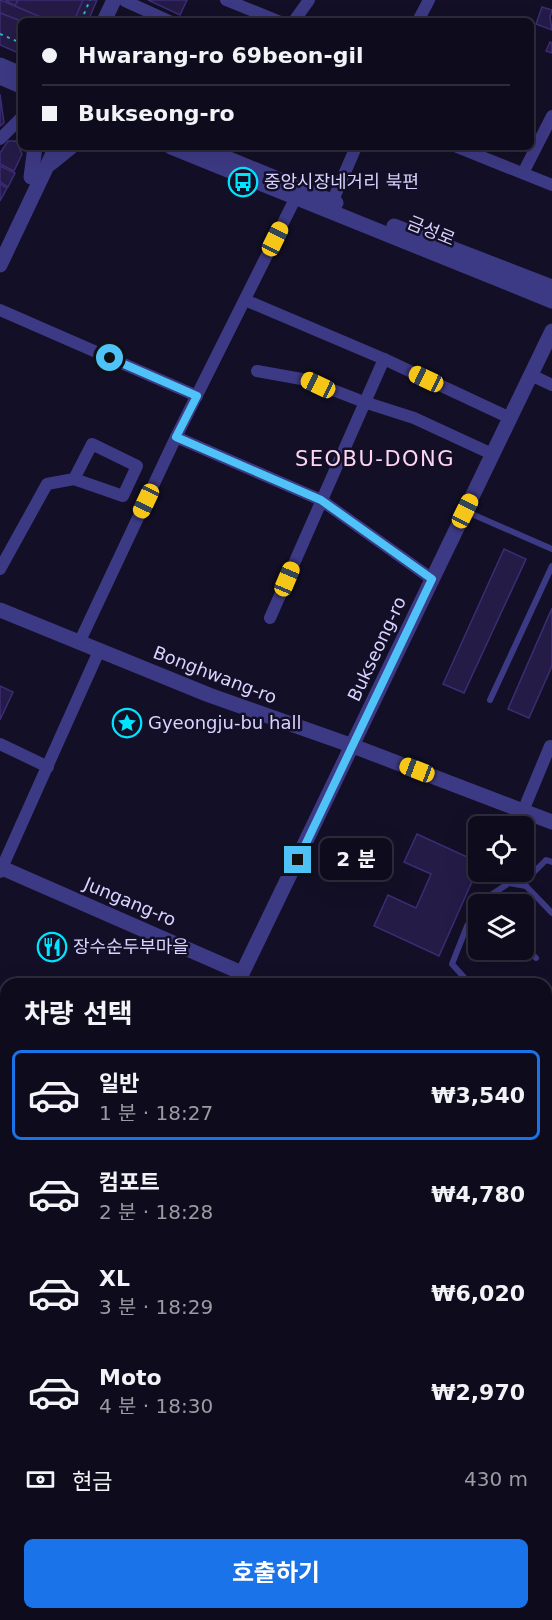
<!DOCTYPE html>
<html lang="ko">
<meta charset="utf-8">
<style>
body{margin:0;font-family:"DejaVu Sans","Noto Sans KR",sans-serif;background:#171425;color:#f1f3f6;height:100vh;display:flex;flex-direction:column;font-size:22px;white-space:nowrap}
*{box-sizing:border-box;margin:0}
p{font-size:20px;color:#9b9ba3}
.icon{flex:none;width:33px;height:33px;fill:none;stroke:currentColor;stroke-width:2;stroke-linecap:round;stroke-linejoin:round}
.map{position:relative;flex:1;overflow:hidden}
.details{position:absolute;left:0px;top:978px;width:552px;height:642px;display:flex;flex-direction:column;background:#0e0b1c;border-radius:18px 18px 0 0;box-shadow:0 6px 24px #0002,0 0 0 2px #2e2b3b}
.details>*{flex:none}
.guide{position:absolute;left:18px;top:18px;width:516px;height:132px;border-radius:9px;box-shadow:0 6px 24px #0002,0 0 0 2px #2e2b3b;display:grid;align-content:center;height:132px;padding:0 24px;background:#0e0b1c}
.fabs{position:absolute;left:468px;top:816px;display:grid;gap:12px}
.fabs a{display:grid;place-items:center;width:66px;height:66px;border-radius:9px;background:#0e0b1c;box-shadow:0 6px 24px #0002,0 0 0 2px #2e2b3b;font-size:30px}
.end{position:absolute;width:27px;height:27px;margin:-14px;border:8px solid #4fc3f7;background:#111;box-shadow:0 0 0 3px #111}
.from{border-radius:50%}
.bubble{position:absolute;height:42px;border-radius:9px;background:#0e0b1c;box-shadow:0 6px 24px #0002,0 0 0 2px #2e2b3b;font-size:20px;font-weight:700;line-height:42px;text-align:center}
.car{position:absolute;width:18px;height:36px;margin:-18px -9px;border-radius:8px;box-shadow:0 0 4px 2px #0007;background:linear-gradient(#f5c518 24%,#345 0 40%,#f5c518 0 76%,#345 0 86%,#f5c518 0)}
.guide b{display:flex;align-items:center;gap:21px;height:57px;font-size:22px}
.guide b+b{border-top:2px solid #2e2b3b}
.guide i{width:15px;height:15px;background:#f1f3f6}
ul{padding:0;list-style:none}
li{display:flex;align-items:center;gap:18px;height:90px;margin:0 12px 9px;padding:0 12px;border:3px solid transparent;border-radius:9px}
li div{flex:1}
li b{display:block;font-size:22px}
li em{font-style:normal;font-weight:700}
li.selected{border-color:#1a73e8}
li>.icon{width:54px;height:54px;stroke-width:1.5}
h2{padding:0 24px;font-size:27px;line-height:72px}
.pay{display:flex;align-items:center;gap:15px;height:66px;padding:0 24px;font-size:22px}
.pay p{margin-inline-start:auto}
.action{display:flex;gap:12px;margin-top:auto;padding:12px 24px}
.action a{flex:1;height:69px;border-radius:9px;background:#1a73e8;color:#fff;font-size:24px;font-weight:700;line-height:69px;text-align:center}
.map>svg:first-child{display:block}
.green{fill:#12302f}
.building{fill:#241b47;stroke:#3b2d73;stroke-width:1.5}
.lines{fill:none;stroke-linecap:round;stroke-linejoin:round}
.path{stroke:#2fb8b0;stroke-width:2;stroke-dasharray:3 4.5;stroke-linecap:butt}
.service{stroke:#3d3a85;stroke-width:6}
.minor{stroke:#3d3a85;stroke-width:12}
.tertiary{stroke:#3d3a85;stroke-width:15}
.route{stroke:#4fc3f7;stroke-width:8}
.labels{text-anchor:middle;stroke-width:5;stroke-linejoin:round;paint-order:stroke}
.poi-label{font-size:18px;fill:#d9d4ff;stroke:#130f26;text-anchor:start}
.street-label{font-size:18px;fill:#d9d4ff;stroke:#130f26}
.quarter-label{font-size:21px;letter-spacing:1.5px;fill:#ffd6f0;stroke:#130f26}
</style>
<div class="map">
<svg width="552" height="1620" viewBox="0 0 552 1620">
<rect width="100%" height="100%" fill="#130f26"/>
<polygon class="green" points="0,1182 6,1185 6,1258 0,1255"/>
<g class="building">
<polygon points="0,0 40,16 37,21 21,21 0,13"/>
<polygon points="5,0 18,0 15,6"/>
<polygon points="18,0 83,0 74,21 50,21 15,6"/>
<polygon points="83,0 97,0 88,21 74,21"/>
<polygon points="148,0 187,0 180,15"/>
<polygon points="542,7 552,10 550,17 552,30 536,24"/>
<polygon points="0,13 21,21 21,54 0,45"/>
<polygon points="550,42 552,43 552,53 546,51"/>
<polygon points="0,94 4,123 0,126"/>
<polygon points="8,141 16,141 22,154 14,171 0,164 0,153"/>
<polygon points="0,166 15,173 8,187 0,182"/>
<polygon points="0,184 7,188 0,201"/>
<polygon points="504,549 526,559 464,693 443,684"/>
<polygon points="552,608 552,666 529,718 508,709"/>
<polygon points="0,686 13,692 0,720"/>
<polygon points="417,834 478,862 478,868 439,956 374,926 388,895 416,908 431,874 404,862"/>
<polygon points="552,1188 552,1267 546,1264 546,1201"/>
<polygon points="551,1280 552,1327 547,1338 552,1340 552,1349 546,1361 546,1291"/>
<polygon points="551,1407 552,1408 552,1427 546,1424"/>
</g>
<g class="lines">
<g class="path">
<polyline points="81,21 90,0"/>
<polyline points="0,34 21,43"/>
</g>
<g class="service">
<polyline points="465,511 552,549"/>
<polyline points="490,700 552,566"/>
<polyline points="526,886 524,882 546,860 552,862"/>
<polyline points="483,904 488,897 509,883 526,886 552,913"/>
<polyline points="468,925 478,929"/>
<polyline points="524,946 536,958"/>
<polyline points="470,984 452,964 467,926 478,910"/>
<polyline points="546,1010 552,1011"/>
</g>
<g class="minor">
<polyline points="226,0 278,21"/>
<polyline points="125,1 169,21"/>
<polyline points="294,21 309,0"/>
<polyline points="418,21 429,0"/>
<polyline points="0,139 21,118"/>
<polyline points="457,147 552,185"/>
<polyline points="523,173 552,116"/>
<polyline points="329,209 356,147"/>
<polyline points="245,300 384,359 510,418"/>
<polyline points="0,310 197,396"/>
<polyline points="257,371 307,380 364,402 414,418 492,454"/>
<polyline points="531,375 552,385"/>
<polyline points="176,437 321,500 432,579"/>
<polyline points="0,569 47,484 74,479 123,496 137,466 92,444 74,479"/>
<polyline points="270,618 384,359"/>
<polyline points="79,643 176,437 295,199 304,198"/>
<polyline points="0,744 48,767"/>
<polyline points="523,811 550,746"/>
<polyline points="0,872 99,651"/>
<polyline points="546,1134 552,1137"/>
<polyline points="215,1620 218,1614"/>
</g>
<g class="tertiary">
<polyline points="104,21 114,0"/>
<polyline points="0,65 21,74"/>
<polyline points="0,77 21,86"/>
<polyline points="171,147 552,301"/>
<polyline points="200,147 336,203"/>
<polyline points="50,164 71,147"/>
<polyline points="31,177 35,147"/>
<polyline points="394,226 552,287"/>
<polyline points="0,265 56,147"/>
<polyline points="0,610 209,695 353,746 552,822"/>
<polyline points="0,867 242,973"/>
<polyline points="237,984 552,331"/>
<polyline points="0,1265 6,1267"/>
<polyline points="0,1482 6,1469"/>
<polyline points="546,1516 552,1518"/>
<polyline points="0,1524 6,1527"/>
<polyline points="546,1569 552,1557"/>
<polyline points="196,1614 209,1620"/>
<polyline points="519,1620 522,1614"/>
</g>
</g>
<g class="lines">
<polyline class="route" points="110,358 197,396 176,437 321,500 432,579 298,860"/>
</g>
<defs>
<g id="bus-ring" transform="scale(1.5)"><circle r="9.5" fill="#130f26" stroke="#00e5ff" stroke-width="1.5"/><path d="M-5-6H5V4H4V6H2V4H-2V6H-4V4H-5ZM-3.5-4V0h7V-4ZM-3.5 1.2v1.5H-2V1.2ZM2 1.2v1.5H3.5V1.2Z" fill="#00e5ff"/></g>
<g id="sight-ring" transform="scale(1.5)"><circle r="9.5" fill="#130f26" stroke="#00e5ff" stroke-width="1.5"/><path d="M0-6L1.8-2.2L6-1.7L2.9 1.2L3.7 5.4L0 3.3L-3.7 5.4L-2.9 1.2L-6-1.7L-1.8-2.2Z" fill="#00e5ff"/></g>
<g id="restaurant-ring" transform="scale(1.5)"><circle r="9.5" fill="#130f26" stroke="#00e5ff" stroke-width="1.5"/><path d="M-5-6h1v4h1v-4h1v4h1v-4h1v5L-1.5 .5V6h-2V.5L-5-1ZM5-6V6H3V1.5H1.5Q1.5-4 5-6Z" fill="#00e5ff"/></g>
</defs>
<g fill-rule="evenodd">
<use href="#bus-ring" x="243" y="182"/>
<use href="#sight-ring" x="127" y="723"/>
<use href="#restaurant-ring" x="52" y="947"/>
</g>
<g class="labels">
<g class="poi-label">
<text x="264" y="188">중앙시장네거리 북편</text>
<text x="148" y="729">Gyeongju-bu hall</text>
<text x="73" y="953">장수순두부마을</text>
</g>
<g class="street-label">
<text transform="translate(431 231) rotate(22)" y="6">금성로</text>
<text transform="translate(377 649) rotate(-65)" y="6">Bukseong-ro</text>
<text transform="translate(215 675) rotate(21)" y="6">Bonghwang-ro</text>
<text transform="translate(130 902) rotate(23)" y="6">Jungang-ro</text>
</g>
<g class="quarter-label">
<text x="375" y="466">SEOBU-DONG</text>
</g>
</g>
</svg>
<div class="fabs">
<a><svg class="icon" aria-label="locate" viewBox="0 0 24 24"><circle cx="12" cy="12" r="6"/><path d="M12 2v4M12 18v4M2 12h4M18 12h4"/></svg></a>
<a><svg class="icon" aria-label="layers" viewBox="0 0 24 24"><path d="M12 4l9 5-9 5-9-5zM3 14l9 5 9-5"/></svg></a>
</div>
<i class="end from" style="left:110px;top:358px"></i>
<i class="end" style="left:298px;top:860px"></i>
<div class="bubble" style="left:320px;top:838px;width:72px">2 분</div>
<i class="car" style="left:275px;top:239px;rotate:26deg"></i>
<i class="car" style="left:426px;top:379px;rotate:295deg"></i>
<i class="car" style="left:318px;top:385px;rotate:295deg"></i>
<i class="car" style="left:146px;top:501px;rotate:205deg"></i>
<i class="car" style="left:465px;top:511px;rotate:26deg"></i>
<i class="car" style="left:287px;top:579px;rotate:23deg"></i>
<i class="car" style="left:417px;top:770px;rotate:291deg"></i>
<div class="guide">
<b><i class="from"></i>Hwarang-ro 69beon-gil</b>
<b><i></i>Bukseong-ro</b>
</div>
<section class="details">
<h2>차량 선택</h2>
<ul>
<li class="selected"><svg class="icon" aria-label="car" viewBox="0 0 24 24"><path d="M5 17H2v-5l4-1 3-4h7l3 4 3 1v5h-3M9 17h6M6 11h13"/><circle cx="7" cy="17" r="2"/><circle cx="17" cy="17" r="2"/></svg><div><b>일반</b><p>1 분 · 18:27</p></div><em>₩3,540</em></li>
<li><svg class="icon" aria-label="car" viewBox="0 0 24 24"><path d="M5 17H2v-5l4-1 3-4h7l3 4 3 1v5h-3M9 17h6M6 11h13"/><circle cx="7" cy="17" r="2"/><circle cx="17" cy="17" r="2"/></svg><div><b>컴포트</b><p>2 분 · 18:28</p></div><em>₩4,780</em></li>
<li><svg class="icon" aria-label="car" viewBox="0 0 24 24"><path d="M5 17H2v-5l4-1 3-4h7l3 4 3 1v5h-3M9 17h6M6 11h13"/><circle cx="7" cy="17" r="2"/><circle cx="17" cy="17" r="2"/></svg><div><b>XL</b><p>3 분 · 18:29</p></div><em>₩6,020</em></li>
<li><svg class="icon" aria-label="car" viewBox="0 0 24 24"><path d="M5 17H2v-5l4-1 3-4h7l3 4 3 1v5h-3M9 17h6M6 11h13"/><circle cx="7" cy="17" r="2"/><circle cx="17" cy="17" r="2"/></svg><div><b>Moto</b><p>4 분 · 18:30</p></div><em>₩2,970</em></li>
</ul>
<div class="pay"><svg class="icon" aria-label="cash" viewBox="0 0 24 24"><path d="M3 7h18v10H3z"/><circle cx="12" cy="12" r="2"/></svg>현금<p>430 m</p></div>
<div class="action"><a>호출하기</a></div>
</section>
</div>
